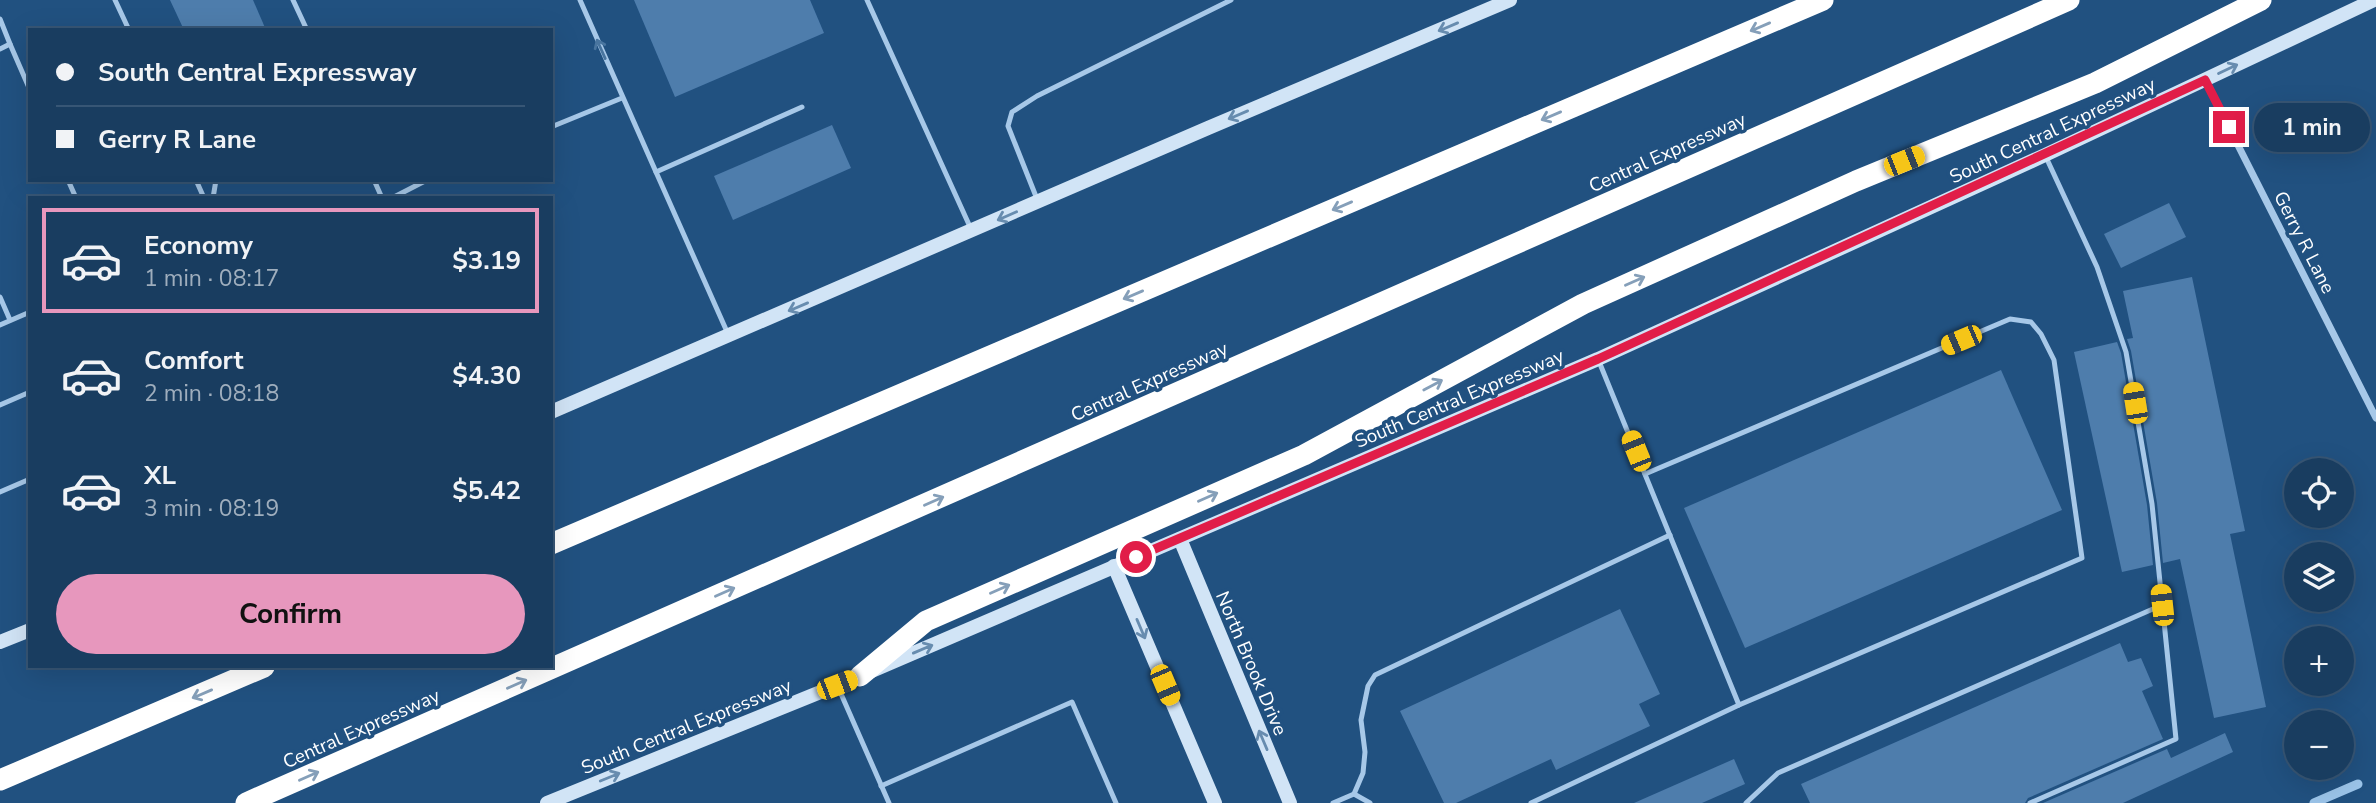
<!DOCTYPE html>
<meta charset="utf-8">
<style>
body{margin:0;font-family:"Nunito Sans",sans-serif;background:#264869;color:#f1f3f6;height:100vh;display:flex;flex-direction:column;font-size:26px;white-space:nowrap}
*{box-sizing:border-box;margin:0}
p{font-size:23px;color:#9faebd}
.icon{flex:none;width:38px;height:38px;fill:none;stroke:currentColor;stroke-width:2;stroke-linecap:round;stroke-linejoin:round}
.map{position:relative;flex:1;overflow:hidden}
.panel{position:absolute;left:28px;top:196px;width:525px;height:472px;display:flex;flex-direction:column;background:#193d60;border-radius:0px;box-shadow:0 7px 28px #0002,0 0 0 2px #375675}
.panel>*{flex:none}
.hud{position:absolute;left:28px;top:28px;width:525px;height:154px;border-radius:0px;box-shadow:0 7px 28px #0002,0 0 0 2px #375675;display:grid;align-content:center;height:154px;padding:0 28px;background:#193d60}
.tools{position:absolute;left:2284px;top:458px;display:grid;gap:14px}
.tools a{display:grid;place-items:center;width:70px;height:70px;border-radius:50%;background:#193d60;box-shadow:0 7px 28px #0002,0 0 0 2px #375675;font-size:35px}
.end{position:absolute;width:32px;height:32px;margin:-16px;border:9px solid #e11d48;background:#fff;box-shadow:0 0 0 4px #fff}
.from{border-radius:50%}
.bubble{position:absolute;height:49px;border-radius:24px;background:#193d60;box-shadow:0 7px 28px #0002,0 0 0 2px #375675;font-size:23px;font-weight:700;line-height:49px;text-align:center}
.car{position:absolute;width:21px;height:42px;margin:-21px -10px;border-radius:9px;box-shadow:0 0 5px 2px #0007;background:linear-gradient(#f5c518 24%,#345 0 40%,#f5c518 0 76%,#345 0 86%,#f5c518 0)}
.hud b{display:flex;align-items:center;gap:24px;height:66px;font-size:26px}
.hud b+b{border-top:2px solid #375675}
.hud i{width:18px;height:18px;background:#f1f3f6}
ul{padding:12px 0 0;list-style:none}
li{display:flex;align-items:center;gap:21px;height:105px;margin:0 14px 10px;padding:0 14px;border:4px solid transparent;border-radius:0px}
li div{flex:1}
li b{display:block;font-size:26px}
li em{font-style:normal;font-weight:700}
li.selected{border-color:#e797bd}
li>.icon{width:63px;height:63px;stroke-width:1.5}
.action{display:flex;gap:14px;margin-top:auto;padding:14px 28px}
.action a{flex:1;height:80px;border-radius:42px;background:#e797bd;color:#111;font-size:28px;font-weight:700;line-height:80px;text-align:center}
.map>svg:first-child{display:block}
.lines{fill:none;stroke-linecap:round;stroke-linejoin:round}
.stream{stroke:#9bc4e9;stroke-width:9}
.building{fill:#4e7dac}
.lane{stroke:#a7c8e8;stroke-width:5}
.street{stroke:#a7c8e8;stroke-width:7}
.secondary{stroke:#d1e4f6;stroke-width:14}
.highway{stroke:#fff;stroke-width:21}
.oneway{stroke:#678caf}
.oneway2{stroke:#859fb9}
.oneway3{stroke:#49759f}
.route{stroke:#e11d48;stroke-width:9}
.labels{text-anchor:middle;stroke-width:7;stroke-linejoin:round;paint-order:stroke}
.street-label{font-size:19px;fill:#fff;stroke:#215180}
</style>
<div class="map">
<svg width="2376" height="803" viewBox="0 0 2376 803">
<rect width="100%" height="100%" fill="#215180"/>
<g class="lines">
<polyline class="stream" points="2314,803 2358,784"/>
</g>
<g class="building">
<polygon points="170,0 253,0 266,30 184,30"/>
<polygon points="634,0 810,0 824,33 675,97"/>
<polygon points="832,125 851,168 733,220 714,176"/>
<polygon points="2169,203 2186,237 2121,268 2104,234"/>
<polygon points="2192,277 2245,531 2230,534 2266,707 2214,718 2180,559 2163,563 2157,503 2131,351 2127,339 2133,338 2123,291"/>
<polygon points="2117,342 2121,353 2147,505 2153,565 2122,572 2074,352"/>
<polygon points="2001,370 2062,510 1745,648 1684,508"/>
<polygon points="1620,609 1660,694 1639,704 1650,726 1556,770 1551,759 1456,803 1444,803 1400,711"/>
<polygon points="2120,643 2128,662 2141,658 2153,686 2142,691 2163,739 2028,798 2025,803 1810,803 1801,784"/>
<polygon points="2225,733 2233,752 2123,803 2043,803 2167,749 2171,758"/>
<polygon points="1734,759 1745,784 1702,803 1634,803"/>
</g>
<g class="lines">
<g class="lane">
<polyline points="115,0 129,30"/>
<polyline points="293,0 307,30"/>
<polyline points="580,0 656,172"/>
<polyline points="867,0 971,229"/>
<polyline points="0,19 10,44"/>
<polyline points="0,49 10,44 30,90"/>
<polyline points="551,127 622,98"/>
<polyline points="68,180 76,198"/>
<polyline points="196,180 204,198"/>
<polyline points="374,180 382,198"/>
<polyline points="213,198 216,180"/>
<polyline points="392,198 427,180"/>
<polyline points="1037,199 1008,126 1012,112 1037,96 1231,0"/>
<polyline points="0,297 10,320"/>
<polyline points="0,325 30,312"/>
<polyline points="728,334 656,172 802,107"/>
<polyline points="1598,359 1739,705"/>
<polyline points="0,405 30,392"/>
<polyline points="0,492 30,479"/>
<polyline points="838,687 889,803"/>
<polyline points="881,786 1072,702 1116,803"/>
<polyline points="1354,794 1370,803"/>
<polyline points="1333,803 1354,794 1363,773 1365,752 1361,720 1368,686 1375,675 1670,535"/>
<polyline points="1531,803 1739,705 2082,558 2054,360 2041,334 2031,322 2010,319 1645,474"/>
<polyline points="1746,803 1778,773 2162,605"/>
<polyline points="2030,803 2176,739 2152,504 2126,352 2097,267 2045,155"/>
</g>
<polyline class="street" points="2205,80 2376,418"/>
<g class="secondary">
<polyline points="551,412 1208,128 1510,0"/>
<polyline points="1180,539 1290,803"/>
<polyline points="1114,566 1215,803"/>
<polyline points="0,642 30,630"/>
<polyline points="547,803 860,676 1598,359 2045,155 2374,0"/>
</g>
<g class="highway">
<polyline points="551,544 1823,0"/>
<polyline points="860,676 926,621 1304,455 1583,304 1856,181 2095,83 2261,0"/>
<polyline points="0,780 264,667"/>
<polyline points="246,803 2069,0"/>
</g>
</g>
<defs><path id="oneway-shaft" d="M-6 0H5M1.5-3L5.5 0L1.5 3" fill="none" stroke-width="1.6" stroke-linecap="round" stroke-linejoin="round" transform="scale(1.75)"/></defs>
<g class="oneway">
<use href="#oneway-shaft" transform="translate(1448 27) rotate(157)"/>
<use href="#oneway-shaft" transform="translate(2228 69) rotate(-25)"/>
<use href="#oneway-shaft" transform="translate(1238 115) rotate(157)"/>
<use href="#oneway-shaft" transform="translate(1007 216) rotate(156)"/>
<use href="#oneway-shaft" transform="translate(798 307) rotate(157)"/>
<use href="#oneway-shaft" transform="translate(1141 629) rotate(67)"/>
<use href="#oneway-shaft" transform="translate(923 649) rotate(-23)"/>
<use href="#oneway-shaft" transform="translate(1263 740) rotate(-113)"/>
<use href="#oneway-shaft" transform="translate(610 777) rotate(-22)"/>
</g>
<g class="oneway2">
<use href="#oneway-shaft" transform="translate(1760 27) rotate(157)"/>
<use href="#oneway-shaft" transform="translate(1551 116) rotate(157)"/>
<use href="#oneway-shaft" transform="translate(1342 206) rotate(157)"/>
<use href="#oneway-shaft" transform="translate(1635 281) rotate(-24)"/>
<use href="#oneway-shaft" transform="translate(1133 295) rotate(157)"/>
<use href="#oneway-shaft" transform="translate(1433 385) rotate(-28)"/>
<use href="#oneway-shaft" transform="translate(1208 497) rotate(-24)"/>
<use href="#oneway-shaft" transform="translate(934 501) rotate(-24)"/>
<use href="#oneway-shaft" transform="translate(1000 589) rotate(-24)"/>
<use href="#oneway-shaft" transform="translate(725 592) rotate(-24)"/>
<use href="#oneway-shaft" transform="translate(517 684) rotate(-24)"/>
<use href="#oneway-shaft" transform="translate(202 694) rotate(157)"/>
<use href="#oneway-shaft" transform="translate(309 776) rotate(-24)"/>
</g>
<use class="oneway3" href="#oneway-shaft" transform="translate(601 49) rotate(-114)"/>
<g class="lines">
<polyline class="route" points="1136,557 1598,359 2205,80 2229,127"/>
</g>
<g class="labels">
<g class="street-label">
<text transform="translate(2052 130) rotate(-25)" y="7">South Central Expressway</text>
<text transform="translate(1667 152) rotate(-24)" y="7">Central Expressway</text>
<text transform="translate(2305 242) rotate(63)" y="7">Gerry R Lane</text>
<text transform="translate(1149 381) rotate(-24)" y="7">Central Expressway</text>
<text transform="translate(1459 398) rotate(-23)" y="7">South Central Expressway</text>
<text transform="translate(1252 663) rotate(67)" y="7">North Brook Drive</text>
<text transform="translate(686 726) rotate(-22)" y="7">South Central Expressway</text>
<text transform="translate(361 728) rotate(-24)" y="7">Central Expressway</text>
</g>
</g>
</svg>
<div class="tools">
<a><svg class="icon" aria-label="locate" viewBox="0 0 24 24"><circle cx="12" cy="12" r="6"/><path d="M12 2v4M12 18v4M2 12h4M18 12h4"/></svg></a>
<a><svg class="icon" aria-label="layers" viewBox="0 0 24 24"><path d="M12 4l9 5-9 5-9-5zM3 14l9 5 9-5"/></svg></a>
<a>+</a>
<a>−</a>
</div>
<i class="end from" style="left:1136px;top:557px"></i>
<i class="end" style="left:2229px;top:127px"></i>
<div class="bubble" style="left:2254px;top:103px;width:116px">1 min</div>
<i class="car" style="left:1904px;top:161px;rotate:68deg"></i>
<i class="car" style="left:1961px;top:340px;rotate:247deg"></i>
<i class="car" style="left:2135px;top:403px;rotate:351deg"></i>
<i class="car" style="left:1636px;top:451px;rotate:338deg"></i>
<i class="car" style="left:2162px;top:605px;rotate:354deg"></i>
<i class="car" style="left:837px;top:685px;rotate:69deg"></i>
<i class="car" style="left:1165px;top:685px;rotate:157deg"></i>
<div class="hud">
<b><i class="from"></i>South Central Expressway</b>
<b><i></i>Gerry R Lane</b>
</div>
<section class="panel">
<ul>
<li class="selected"><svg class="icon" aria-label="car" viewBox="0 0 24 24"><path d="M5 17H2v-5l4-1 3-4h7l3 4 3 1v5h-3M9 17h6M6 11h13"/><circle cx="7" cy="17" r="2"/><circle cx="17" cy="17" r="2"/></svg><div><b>Economy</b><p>1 min · 08:17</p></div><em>$3.19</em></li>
<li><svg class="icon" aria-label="car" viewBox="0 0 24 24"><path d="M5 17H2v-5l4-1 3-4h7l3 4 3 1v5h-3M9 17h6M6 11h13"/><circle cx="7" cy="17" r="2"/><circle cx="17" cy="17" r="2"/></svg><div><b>Comfort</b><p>2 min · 08:18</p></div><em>$4.30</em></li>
<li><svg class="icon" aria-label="car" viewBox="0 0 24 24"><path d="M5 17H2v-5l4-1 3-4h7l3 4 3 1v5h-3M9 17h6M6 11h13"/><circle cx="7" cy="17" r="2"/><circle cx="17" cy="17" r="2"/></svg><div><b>XL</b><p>3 min · 08:19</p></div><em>$5.42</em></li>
</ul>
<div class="action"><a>Confirm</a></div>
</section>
</div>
